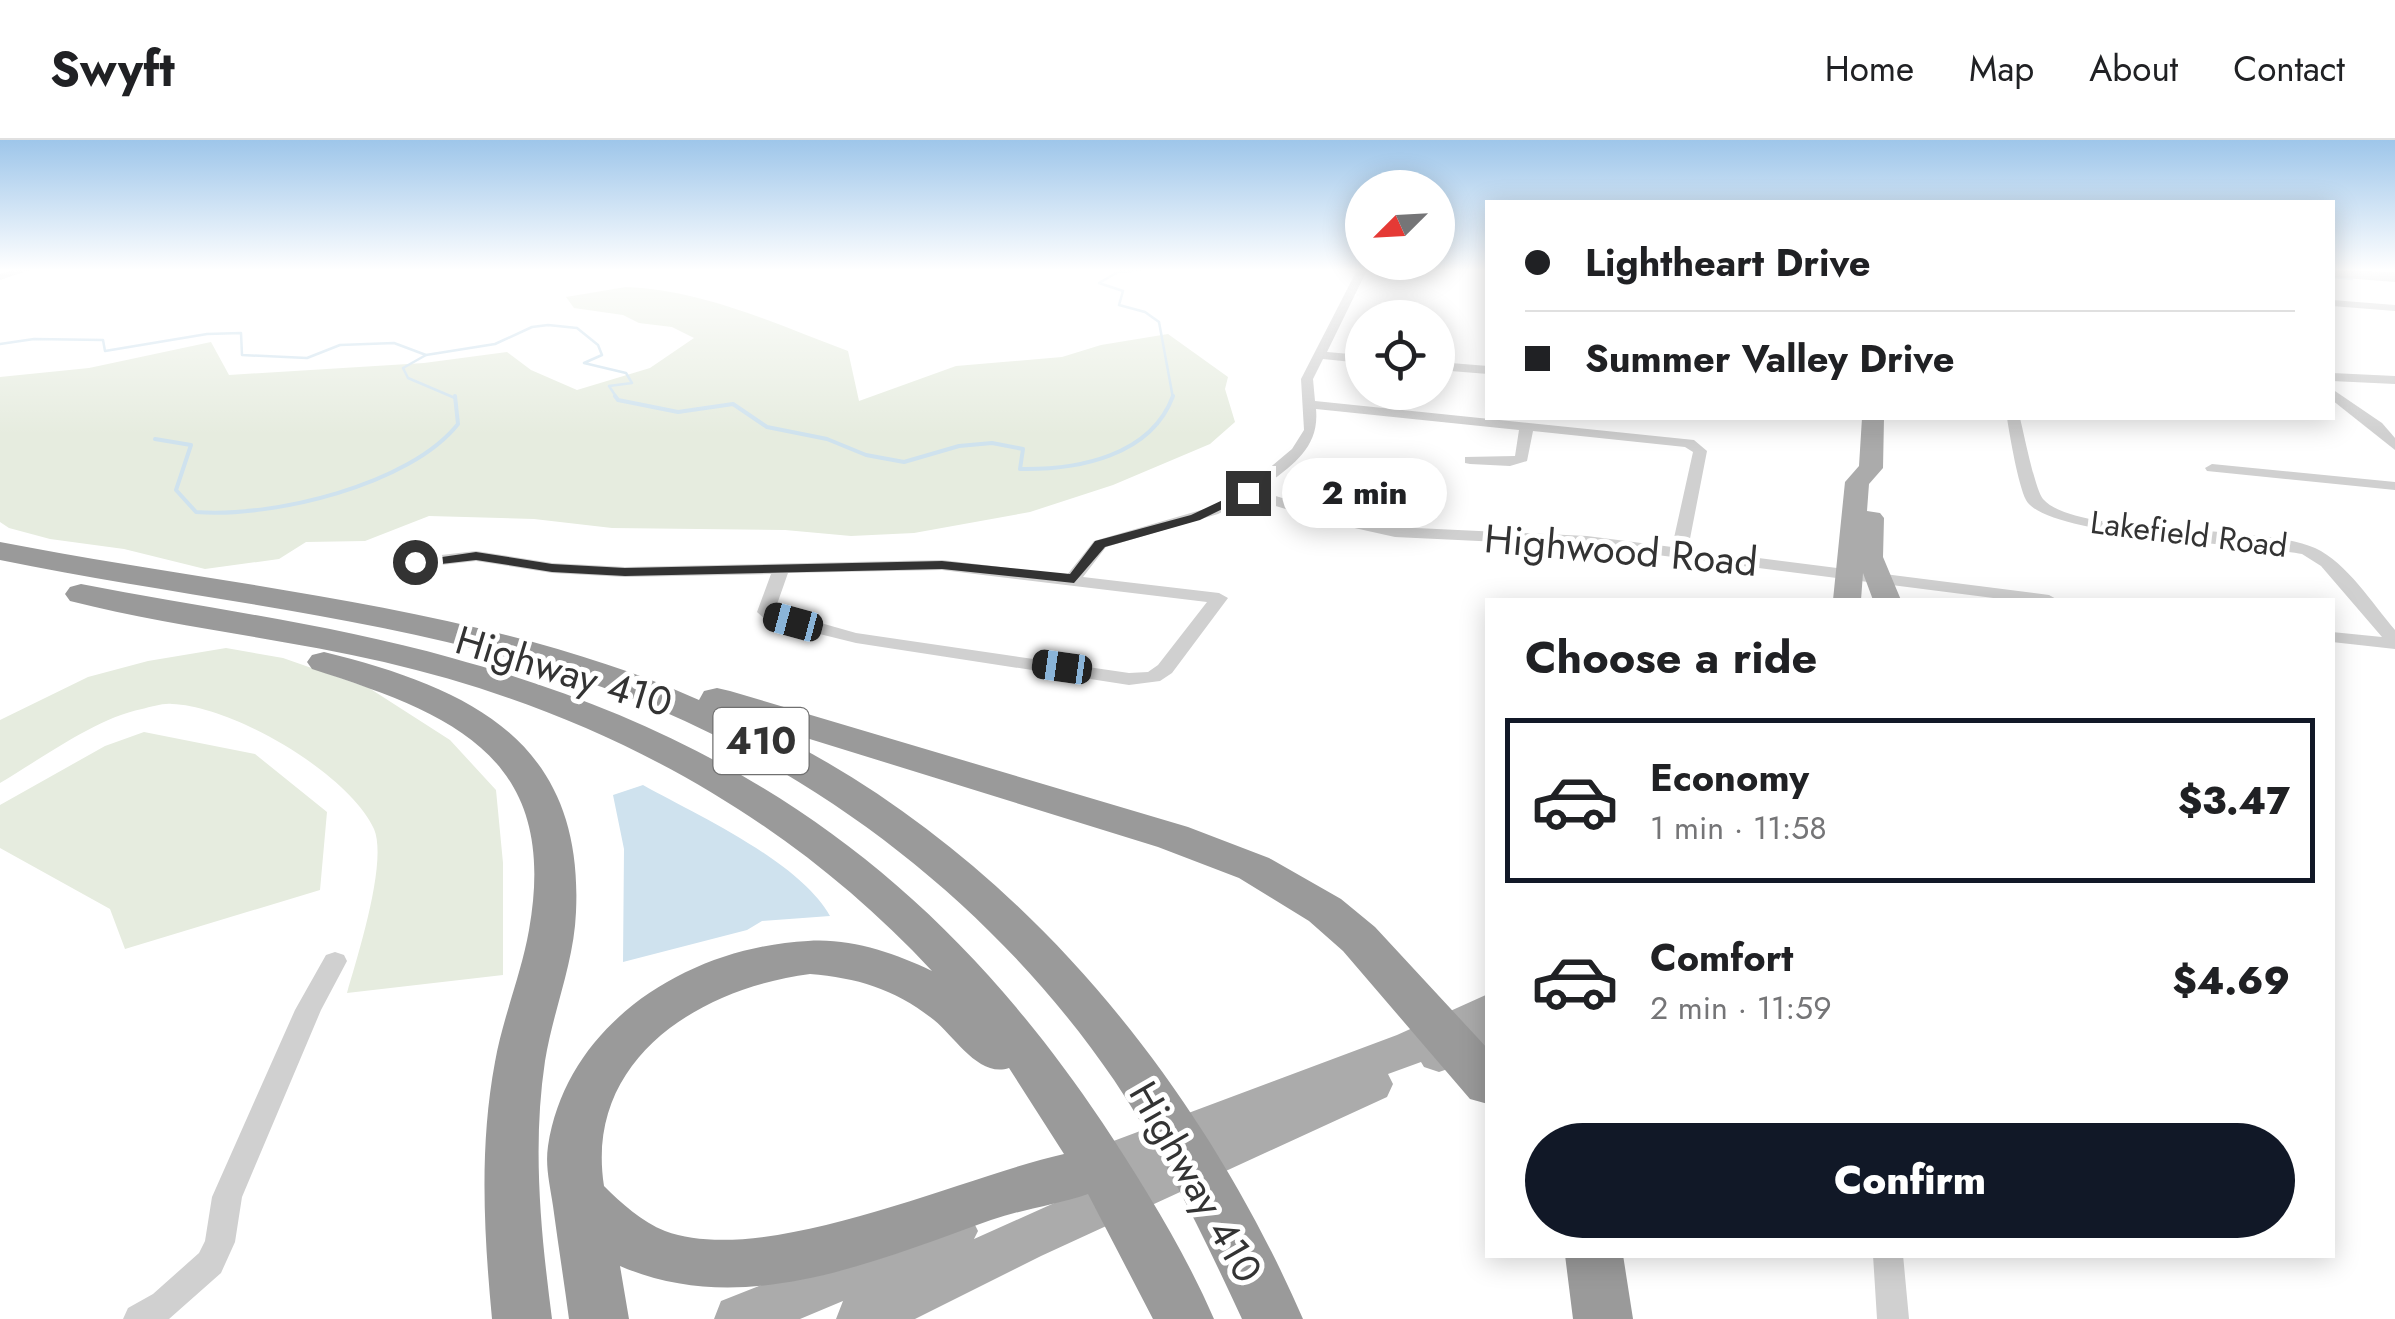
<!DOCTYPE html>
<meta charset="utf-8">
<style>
body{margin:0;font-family:Jost,sans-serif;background:#f6f6f6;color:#202124;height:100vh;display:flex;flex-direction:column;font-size:38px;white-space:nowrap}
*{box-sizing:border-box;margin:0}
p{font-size:32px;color:#757577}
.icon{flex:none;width:55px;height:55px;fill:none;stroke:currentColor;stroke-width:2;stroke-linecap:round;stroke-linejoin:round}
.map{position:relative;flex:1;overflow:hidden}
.side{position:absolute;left:1485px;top:458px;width:850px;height:660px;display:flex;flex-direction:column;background:#fff;border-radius:0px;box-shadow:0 5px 25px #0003}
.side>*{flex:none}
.top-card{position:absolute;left:1485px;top:60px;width:850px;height:220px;border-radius:0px;box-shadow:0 5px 25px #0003;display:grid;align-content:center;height:220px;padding:0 40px;background:#fff}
.needle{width:65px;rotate:246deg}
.fabs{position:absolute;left:1345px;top:30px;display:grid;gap:20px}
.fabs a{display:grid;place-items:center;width:110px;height:110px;border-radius:50%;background:#fff;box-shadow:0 5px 25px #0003;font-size:50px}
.end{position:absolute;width:45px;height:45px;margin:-22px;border:12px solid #333;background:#fff;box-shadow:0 0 0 5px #fff}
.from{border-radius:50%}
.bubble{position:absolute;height:70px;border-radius:35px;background:#fff;box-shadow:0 5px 25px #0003;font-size:32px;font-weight:800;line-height:70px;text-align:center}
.car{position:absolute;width:30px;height:60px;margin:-30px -15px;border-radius:12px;box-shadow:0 0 8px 2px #0007;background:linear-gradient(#222 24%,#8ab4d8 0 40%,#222 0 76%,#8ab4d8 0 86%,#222 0)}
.top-card b{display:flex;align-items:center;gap:35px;height:95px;font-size:38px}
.top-card b+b{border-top:2px solid #e0e0e0}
.top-card i{width:25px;height:25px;background:#202124}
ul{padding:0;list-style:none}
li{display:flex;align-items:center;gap:30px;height:165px;margin:0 20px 15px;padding:0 20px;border:5px solid transparent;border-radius:0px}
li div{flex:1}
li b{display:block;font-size:38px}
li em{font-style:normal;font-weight:800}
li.on{border-color:#111827}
li>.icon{width:90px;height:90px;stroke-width:1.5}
h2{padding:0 40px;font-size:45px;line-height:120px}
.primary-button{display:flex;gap:20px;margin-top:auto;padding:20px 40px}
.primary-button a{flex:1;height:115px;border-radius:60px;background:#111827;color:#fff;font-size:40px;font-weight:800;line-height:115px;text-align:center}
header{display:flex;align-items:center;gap:60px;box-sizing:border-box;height:140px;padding:0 50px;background:#fff;border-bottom:2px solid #e0e0e0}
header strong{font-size:48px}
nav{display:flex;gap:55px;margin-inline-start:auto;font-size:35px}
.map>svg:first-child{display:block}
.green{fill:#e6ecdf}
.water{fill:#cfe2ee}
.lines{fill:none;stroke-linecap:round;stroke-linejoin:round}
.stream-far1{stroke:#cfe2ee;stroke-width:2.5}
.stream{stroke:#cfe2ee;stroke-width:4}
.street{fill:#d0d0d0;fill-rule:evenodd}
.secondary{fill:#bdbdbd;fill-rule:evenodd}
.primary{fill:#ababab;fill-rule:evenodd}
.highway{fill:#9a9a9a;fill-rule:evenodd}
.route{fill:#333}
.labels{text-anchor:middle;stroke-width:10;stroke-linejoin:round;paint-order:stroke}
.far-street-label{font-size:32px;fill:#333;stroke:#fff}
.shield{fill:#fff;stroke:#707070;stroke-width:2.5}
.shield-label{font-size:38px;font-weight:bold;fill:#333}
.street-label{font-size:40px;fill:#333;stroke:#fff}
</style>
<header>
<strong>Swyft</strong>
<nav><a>Home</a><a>Map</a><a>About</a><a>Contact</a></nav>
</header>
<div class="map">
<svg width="2395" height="1179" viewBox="0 0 2395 1179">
<rect width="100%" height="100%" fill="#fff"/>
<g class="green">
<path d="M626 147C704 150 775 184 848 211L859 261 956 226 1062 217 1101 205 1168 194 1228 237 1225 249 1235 282 1210 304 1113 345 1030 372 914 393 851 396 785 390 612 388 534 379 429 376 365 401 306 402 279 419 205 429 124 409 50 399 9 388 0 382V237L89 228 211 202 229 235 424 223 507 212 531 230 577 250 650 228 694 198 672 187 639 183 623 175 574 168 566 157Z"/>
<path d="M226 508 283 518 369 548 450 600 496 650 503 723V835L347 853C357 818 388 722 374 689 348 633 233 566 172 564 163 563 151 567 142 569 96 578 41 619 0 643V580L88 537 148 521Z"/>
<polygon points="144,592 255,614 327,672 320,750 125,809 110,769 0,708 0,665 105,606"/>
</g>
<path class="water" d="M643 645C697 675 799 721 830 776L762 781 747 790 623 822 624 709 613 655Z"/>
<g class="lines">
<g class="stream-far1">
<polyline points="1142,130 1118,132 1099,143 1123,151 1119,165 1145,172 1159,182 1173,258"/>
<polyline points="2332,137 2352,139"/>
<polyline points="0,204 34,199 103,200 105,211 207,194 241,193 242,215 307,218 340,205 394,203 426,215 495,204 532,187 548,185 577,188 598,205 602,215 584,223 626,233 632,243 609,246 617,258"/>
<polyline points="426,215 403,228 408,238 455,258"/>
</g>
<g class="stream">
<path d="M615 256 618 260 678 272 733 264 767 287 827 299 866 315 904 322 959 306 992 303 1023 309 1020 329C1078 330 1151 316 1173 256"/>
<path d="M155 299 191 305 176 350 196 372C272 378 410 345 458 284L455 256"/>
</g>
<g class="street">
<polygon points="14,130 30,130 0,140 0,134"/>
<path d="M1357 130H1367L1327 212 1362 215V223L1323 219 1313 239 1315 261 1694 300 1707 311 1688 409 2049 455 2058 460H2009L1587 406 1395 397 1332 383 1249 358 1218 374 1106 407 1083 437 1219 453 1228 458 1172 533 1160 541 1129 545 856 503 767 481 757 472 771 434 625 437 552 433 476 421 415 428 407 423 415 418 476 411 552 423 625 427 942 420 1067 435 1094 401 1208 368 1243 350 1292 309 1304 290 1301 239ZM1316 269 1519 290 1515 316 1465 317V323L1470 324 1510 326 1527 321 1533 291 1685 307 1693 312 1672 407 1587 396 1395 387 1341 376 1259 351C1288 327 1320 311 1316 269ZM942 430 1207 462 1158 525 1148 532 1129 533 856 493 775 470 788 433Z"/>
<polygon points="2332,160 2395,165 2395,171 2332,166"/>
<polygon points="1438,222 1488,226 1488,234 1438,230"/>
<polygon points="2332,233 2395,236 2395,244 2332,241"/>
<polygon points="2332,249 2382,283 2395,298 2395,310 2332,260"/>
<path d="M2007 278H2020C2024 294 2035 349 2043 359 2075 397 2261 383 2315 408 2347 423 2372 463 2395 490V509L2332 502V492L2382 497 2321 426 2302 414C2254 404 2046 397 2026 360 2018 344 2010 297 2007 278Z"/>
<polygon points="2212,324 2395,342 2395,350 2207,331 2205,328"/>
<polygon points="335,812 344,815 347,821 321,870 242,1057 235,1102 221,1133 169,1179 123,1179 128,1168 153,1154 199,1113 205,1101 212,1057 295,870 326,815"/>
<polygon points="1873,1115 1903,1115 1909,1179 1877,1179"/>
</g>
<polygon class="secondary" points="2332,130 2395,132 2395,142 2332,137"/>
<g class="primary">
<polygon points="1862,278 1884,278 1883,328 1869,344 1867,371 1880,373 1884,378 1883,417 1901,460 1873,460 1863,433 1861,460 1833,460 1845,342 1859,326"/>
<polygon points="1488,854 1488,915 1439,932 1424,927 1421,922 1388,934 1393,944 1387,957 1041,1116 915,1179 836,1179 843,1161 862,1153 800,1179 714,1179 721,1161 953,1069 970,1075 978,1091 974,1099 1081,1051 1068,1046 1061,1032 1068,1018 1397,895"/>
</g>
<g class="highway">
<path d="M0 402C225 446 491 467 699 560L704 551 717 548 730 551 1188 687 1269 718 1341 759 1375 787 1488 909V964L1470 959 1343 811 1309 781 1239 738 1158 707 739 577C997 693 1192 924 1303 1179H1242C1204 1097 1165 1016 1114 940 979 743 775 598 548 529 370 475 181 457 0 420Z"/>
<path d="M81 444C205 468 331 484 452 518 739 597 936 735 1102 982 1143 1044 1184 1110 1214 1179H1153L1088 1054C1056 1065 1023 1069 991 1080 873 1122 743 1179 620 1126L629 1179H569C564 1141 558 1104 553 1066 550 1045 545 1027 548 1006 567 882 689 807 808 801 851 798 894 813 932 831 784 672 595 571 384 522 280 498 173 487 70 461L65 454 70 447ZM810 834C858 838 895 849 934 880 955 897 979 938 1009 928L1064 1014C958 1038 766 1128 665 1091 642 1082 621 1063 604 1046 584 918 701 848 810 834Z"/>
<path d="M324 512C470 548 584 601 576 772 574 823 553 871 545 921 532 1007 541 1094 552 1179H492C484 1094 479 1007 495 922 503 877 521 835 529 790 560 616 452 574 312 529L307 522 312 515Z"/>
<polygon points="1565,1115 1623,1115 1633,1179 1573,1179"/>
</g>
</g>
<linearGradient id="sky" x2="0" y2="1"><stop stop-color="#9ec6ea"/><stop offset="0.44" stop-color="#fff"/><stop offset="1" stop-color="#fff" stop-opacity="0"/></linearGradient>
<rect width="2395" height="295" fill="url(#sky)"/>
<polygon class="route" points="1244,350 1255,353 1200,380 1105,407 1074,443 942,429 625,436 552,432 476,420 415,427 408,422 476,412 552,424 625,428 942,421 1070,434 1095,401 1191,375"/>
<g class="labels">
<g class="far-street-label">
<text transform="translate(2189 394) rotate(7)" y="11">Lakefield Road</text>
</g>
<rect class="shield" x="713.5" y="568" width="95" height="66" rx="8"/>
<g class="shield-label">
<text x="761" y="614">410</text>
</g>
<g class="street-label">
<text transform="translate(1621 410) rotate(5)" y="14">Highwood Road</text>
<text transform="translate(564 531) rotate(17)" y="14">Highway 410</text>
<text transform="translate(1196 1042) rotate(60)" y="14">Highway 410</text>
</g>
</g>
</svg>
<div class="fabs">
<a><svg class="needle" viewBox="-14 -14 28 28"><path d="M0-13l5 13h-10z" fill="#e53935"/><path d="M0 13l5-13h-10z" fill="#757577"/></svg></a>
<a><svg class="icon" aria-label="locate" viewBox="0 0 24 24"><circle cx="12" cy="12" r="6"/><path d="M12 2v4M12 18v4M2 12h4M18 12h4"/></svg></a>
</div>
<i class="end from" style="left:415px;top:422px"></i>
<i class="end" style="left:1248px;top:353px"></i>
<div class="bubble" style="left:1282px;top:318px;width:165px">2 min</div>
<i class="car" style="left:793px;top:482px;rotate:285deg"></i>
<i class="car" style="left:1062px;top:527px;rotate:278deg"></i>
<div class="top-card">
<b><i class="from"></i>Lightheart Drive</b>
<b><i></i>Summer Valley Drive</b>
</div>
<section class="side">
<h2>Choose a ride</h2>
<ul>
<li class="on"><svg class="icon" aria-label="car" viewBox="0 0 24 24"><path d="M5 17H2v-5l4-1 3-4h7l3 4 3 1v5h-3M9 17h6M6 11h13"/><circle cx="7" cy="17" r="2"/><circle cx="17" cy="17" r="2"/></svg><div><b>Economy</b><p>1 min · 11:58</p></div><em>$3.47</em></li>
<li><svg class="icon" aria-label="car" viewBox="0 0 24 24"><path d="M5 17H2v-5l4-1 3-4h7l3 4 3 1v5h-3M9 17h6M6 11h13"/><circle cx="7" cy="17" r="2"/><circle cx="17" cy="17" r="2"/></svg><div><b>Comfort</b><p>2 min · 11:59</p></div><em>$4.69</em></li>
</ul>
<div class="primary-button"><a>Confirm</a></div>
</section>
</div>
